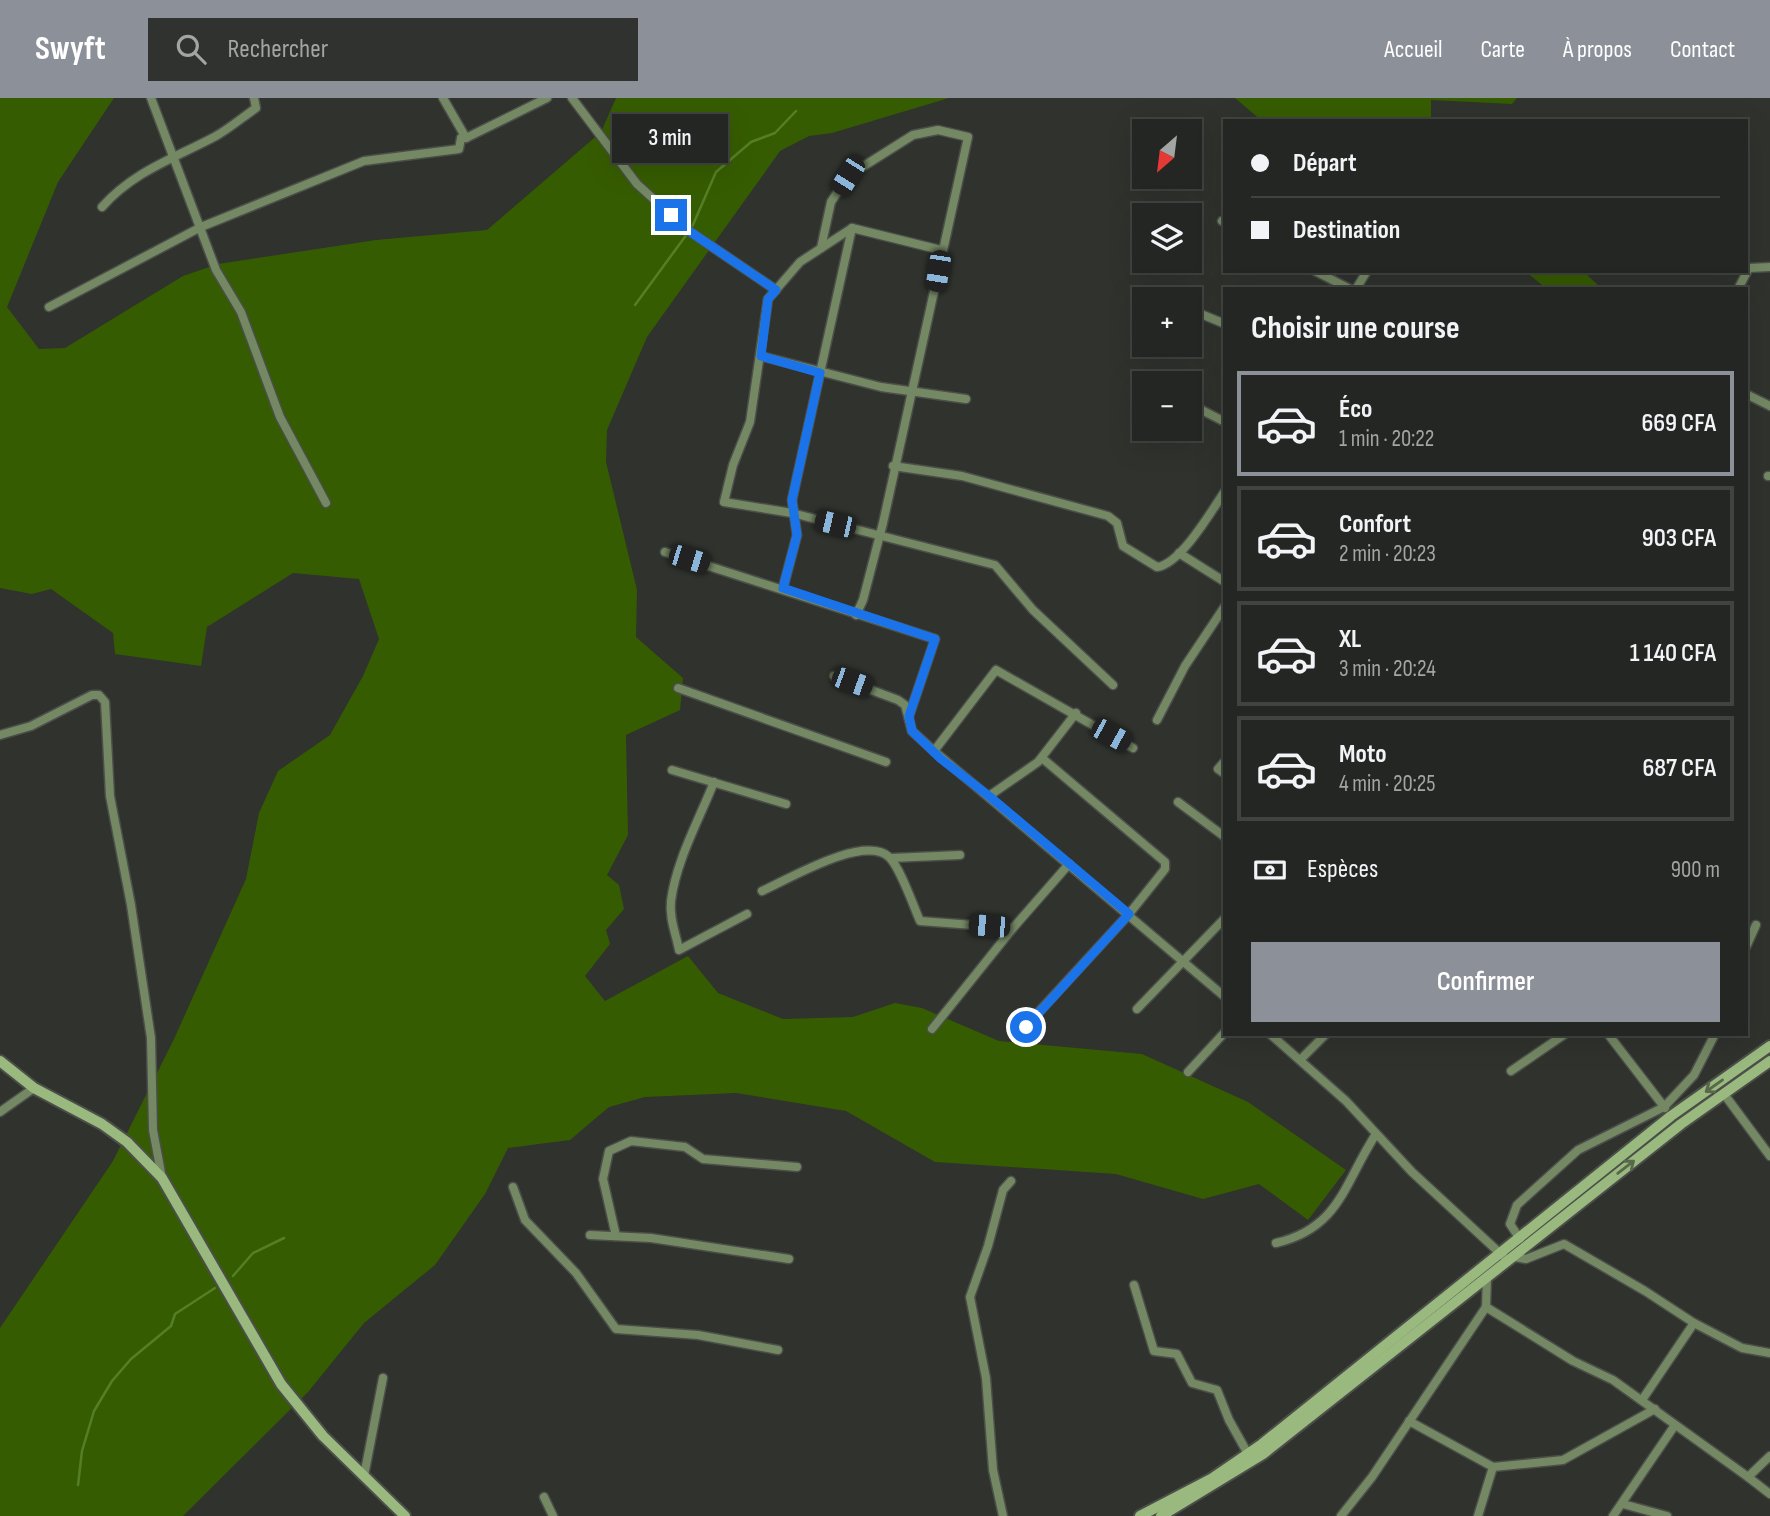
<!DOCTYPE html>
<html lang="fr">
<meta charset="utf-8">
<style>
body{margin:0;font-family:"Sofia Sans Condensed",sans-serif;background:#2f322f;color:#f1f3f6;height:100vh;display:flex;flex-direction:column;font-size:26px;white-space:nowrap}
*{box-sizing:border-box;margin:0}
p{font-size:23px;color:#a3a5a5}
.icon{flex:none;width:38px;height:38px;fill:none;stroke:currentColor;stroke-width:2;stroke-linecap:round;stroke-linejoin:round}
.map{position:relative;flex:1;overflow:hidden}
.details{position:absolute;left:1223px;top:189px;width:525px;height:749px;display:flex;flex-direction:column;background:#232622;border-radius:0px;box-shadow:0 7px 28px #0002,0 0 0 2px #404340}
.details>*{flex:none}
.banner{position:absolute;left:1223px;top:21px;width:525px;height:154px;border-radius:0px;box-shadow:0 7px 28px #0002,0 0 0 2px #404340;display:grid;align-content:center;height:154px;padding:0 28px;background:#232622}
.needle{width:46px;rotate:208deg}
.controls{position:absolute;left:1132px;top:21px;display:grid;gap:14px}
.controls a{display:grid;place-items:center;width:70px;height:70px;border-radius:0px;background:#232622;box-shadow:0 7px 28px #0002,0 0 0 2px #404340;font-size:35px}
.end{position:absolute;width:32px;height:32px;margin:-16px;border:9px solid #1a73e8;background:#fff;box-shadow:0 0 0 4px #fff}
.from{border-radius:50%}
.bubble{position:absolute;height:49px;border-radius:0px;background:#232622;box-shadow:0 7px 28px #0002,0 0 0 2px #404340;font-size:23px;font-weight:600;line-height:49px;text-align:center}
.car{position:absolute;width:21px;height:42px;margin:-21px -10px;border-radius:9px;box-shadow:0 0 5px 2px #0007;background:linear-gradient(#222 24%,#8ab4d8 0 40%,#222 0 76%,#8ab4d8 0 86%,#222 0)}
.banner b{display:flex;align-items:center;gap:24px;height:66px;font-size:26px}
.banner b+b{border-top:2px solid #404340}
.banner i{width:18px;height:18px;background:#f1f3f6}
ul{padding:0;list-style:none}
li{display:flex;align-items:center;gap:21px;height:105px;margin:0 14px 10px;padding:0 14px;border:4px solid #404340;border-radius:0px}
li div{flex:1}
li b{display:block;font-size:26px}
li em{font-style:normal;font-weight:600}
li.active{border-color:#8c9099}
li>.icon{width:63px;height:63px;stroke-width:1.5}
h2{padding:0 28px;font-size:32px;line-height:84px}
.pay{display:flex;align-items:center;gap:18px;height:77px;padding:0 28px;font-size:26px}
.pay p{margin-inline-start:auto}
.cta{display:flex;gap:14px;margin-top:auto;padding:14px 28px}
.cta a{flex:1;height:80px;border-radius:0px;background:#8c9099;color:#fff;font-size:28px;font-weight:600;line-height:80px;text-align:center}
header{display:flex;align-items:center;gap:42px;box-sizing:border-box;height:98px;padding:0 35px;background:#8c9099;color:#fff}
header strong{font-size:33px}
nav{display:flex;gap:38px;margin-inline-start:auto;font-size:24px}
.search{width:490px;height:63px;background:#2f322f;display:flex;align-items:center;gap:18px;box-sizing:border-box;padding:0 24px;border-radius:0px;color:#a3a5a5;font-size:26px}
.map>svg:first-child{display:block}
.green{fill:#365c01}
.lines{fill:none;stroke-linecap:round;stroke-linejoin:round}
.stream{stroke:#547f26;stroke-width:2.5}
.street-casing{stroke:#4b4e49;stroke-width:11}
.secondary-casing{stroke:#4b4e49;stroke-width:14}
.street{stroke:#748864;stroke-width:8}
.secondary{stroke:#99b97f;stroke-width:10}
.oneway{stroke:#58694b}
.route{stroke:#1a73e8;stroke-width:9}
</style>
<header>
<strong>Swyft</strong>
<div class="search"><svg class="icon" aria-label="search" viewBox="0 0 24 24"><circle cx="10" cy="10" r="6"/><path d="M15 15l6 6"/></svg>Rechercher</div>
<nav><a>Accueil</a><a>Carte</a><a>À propos</a><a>Contact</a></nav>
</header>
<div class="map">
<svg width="1770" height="1418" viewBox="0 0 1770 1418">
<rect width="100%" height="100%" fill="#2f322d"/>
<g class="green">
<polygon points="0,0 114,0 58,84 7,209 39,251 65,250 183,178 218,166 376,142 487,132 601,34 616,0 949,0 832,35 809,38 780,53 647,239 607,332 606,364 637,492 636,539 683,580 680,612 626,637 628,737 607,777 619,787 624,811 606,832 610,846 585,878 605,903 688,858 718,895 783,921 853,919 895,905 922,910 999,943 1142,956 1248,1004 1346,1072 1308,1122 1259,1086 1203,1101 1116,1076 935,1064 846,1013 736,995 645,999 609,1009 570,1042 508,1050 485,1096 435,1167 364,1225 308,1294 183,1418 0,1418 0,1230 113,1063 174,941 246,781 259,715 278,673 330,637 363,578 379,541 359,481 293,475 207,529 201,568 115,556 113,535 51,491 32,496 0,490"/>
<polygon points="1235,0 1517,0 1512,6 1431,2 1431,23 1262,23"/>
<polygon points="1525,173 1583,173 1602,191 1547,191"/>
</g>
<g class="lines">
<g class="stream">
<polyline points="692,129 716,74 751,44 775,35 796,13"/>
<polyline points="635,207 687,136"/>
<polyline points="233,1178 253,1155 284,1140"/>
<polyline points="78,1387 82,1353 94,1313 112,1283 131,1261 171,1228 175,1216 215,1190"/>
</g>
<g class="street-casing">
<g id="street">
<polyline points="151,0 216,172 241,214 280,319 326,405"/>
<polyline points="572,0 637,86 689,133 776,192"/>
<polyline points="466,40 547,0"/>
<path d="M102 109C134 73 175 60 216 38 230 30 243 19 256 10L254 0"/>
<polyline points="1222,123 1225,125"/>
<polyline points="821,150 831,104 848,78 913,37 938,32 968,39 883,425 863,502 856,517"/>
<polyline points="941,152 852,130 800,164 768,201 750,324 733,367 724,404 792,415 995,467 1033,512 1113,587"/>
<polyline points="1315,173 1350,191"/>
<polyline points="1356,191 1367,173"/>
<polyline points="1738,191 1749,170 1770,169"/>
<polyline points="49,209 201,129 364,63 459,51 461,40 466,40 443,0"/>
<polyline points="1201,216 1225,226"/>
<polyline points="761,258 881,289 966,301"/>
<polyline points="1746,296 1770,308"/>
<polyline points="1190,306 1225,324"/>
<path d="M893 368 962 378 1108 418 1117 425 1123 448 1157 469C1181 466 1212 412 1225 393"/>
<polyline points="1768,378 1770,378"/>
<polyline points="665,454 935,541 909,618"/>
<polyline points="1179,455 1225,484"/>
<polyline points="783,490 797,437 792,402 852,130"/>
<polyline points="834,578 898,602 905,607 912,633 934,653"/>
<polyline points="678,590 886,664"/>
<polyline points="1157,622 1185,568 1225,508"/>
<polyline points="0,637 31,628 92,597 99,597 105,604 110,698 131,807 151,940 153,1032 162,1080"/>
<polyline points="1133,650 996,572 934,653 1225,899"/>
<polyline points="1225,663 1218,671 1225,676"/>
<polyline points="672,672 786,706"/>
<path d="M714 684C699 722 676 763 671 803 669 820 676 836 679 852L747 816"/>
<polyline points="989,698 1038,664 1076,615"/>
<polyline points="1178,704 1225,739"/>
<polyline points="891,760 960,757"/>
<path d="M762 793C789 781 864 736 889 759 900 769 913 807 920 823L1013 830 1069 766"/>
<polyline points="1746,849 1756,827"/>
<polyline points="1137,911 1225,820"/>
<polyline points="1025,929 1129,816 1165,771 1165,764 1042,660"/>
<polyline points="932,931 1013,830"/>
<polyline points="1270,936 1346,1003 1412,1074 1503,1158"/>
<polyline points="1608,936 1665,1010"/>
<polyline points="1301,961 1326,936"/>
<polyline points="1511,973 1565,936"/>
<polyline points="1188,974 1225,934"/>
<polyline points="1724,996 1770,1058"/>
<polyline points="0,1014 34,990"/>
<polyline points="513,1089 525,1122 576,1175 616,1231 698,1237 778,1252"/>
<polyline points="590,1137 651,1140 789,1161"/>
<polyline points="616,1138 603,1081 609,1053 631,1043 685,1049 703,1061 797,1069"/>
<polyline points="1520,1141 1510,1126 1517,1107 1578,1052 1664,1009 1694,977 1715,936"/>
<path d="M1276 1145C1340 1130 1344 1085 1376 1036"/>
<polyline points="1515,1159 1526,1161 1564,1146 1645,1193 1694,1225 1642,1302"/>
<polyline points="1487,1180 1486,1209 1573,1263 1613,1282 1748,1379"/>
<polyline points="1134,1187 1154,1253 1177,1256 1192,1285 1217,1292 1229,1322 1248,1356"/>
<polyline points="1694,1225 1742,1250 1770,1255"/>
<polyline points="1409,1323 1493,1369"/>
<polyline points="1770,1358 1748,1379 1770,1396"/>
<polyline points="364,1378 383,1280"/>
<polyline points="544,1399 553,1418"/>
<polyline points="1623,1406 1667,1418"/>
<polyline points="1003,1418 993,1372 986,1280 970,1199 988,1148 1003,1092 1011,1083"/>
<polyline points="1341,1418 1372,1379 1486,1209"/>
<polyline points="1478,1418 1493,1369 1563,1362 1655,1311"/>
<polyline points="1613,1418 1675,1327"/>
</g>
</g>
<g class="secondary-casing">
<g id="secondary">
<polyline points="0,963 34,990 102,1026 127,1044 162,1080 281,1286 323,1338 405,1418"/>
<polyline points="1140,1418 1211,1381 1262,1346 1671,1018 1770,948"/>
<polyline points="1161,1418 1263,1356 1681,1026 1770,963"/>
</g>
</g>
<use href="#street" class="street"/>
<use href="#secondary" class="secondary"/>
</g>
<defs><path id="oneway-shaft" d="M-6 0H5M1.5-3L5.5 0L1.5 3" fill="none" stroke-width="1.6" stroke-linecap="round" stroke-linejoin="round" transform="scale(1.75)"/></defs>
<g class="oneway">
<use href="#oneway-shaft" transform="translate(1714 988) rotate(145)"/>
<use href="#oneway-shaft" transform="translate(1626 1069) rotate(-38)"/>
</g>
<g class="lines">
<polyline class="route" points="671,117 689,133 776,192 768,201 761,258 820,275 792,402 797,437 783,490 935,541 909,618 912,633 941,661 989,698 1129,816 1026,929"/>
</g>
</svg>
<div class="controls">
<a><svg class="needle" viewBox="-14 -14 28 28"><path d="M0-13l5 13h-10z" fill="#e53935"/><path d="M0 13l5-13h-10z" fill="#a3a5a5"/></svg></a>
<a><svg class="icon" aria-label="layers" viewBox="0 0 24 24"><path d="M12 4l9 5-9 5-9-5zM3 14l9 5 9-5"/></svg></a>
<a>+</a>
<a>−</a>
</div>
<i class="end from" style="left:1026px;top:929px"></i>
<i class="end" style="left:671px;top:117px"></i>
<div class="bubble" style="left:612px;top:16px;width:116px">3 min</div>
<i class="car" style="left:848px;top:78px;rotate:212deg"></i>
<i class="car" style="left:938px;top:173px;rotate:189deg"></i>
<i class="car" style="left:835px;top:426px;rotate:283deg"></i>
<i class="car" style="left:689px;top:461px;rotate:107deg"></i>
<i class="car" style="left:852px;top:584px;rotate:110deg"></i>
<i class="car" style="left:1111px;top:637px;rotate:119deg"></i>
<i class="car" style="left:989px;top:828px;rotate:275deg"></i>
<div class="banner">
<b><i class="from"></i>Départ</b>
<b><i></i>Destination</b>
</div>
<section class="details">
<h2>Choisir une course</h2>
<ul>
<li class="active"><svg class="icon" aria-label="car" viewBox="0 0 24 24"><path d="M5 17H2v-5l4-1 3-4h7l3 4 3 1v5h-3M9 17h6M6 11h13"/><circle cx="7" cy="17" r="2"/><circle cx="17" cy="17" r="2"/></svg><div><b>Éco</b><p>1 min · 20:22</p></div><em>669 CFA</em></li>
<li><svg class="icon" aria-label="car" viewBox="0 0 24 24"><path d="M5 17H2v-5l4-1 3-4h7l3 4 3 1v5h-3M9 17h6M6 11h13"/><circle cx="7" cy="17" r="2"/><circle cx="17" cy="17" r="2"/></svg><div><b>Confort</b><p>2 min · 20:23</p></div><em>903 CFA</em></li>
<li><svg class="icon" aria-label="car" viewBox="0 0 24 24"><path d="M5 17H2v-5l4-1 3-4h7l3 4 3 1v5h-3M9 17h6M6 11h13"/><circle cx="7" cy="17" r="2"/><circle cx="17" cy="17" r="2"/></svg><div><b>XL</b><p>3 min · 20:24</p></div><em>1 140 CFA</em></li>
<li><svg class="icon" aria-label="car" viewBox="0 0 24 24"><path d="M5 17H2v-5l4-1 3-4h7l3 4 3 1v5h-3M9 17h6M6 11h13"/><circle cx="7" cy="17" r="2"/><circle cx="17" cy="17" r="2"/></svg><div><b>Moto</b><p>4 min · 20:25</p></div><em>687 CFA</em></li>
</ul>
<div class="pay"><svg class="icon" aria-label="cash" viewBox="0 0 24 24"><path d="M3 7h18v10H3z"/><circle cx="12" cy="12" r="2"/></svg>Espèces<p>900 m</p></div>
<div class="cta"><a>Confirmer</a></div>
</section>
</div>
